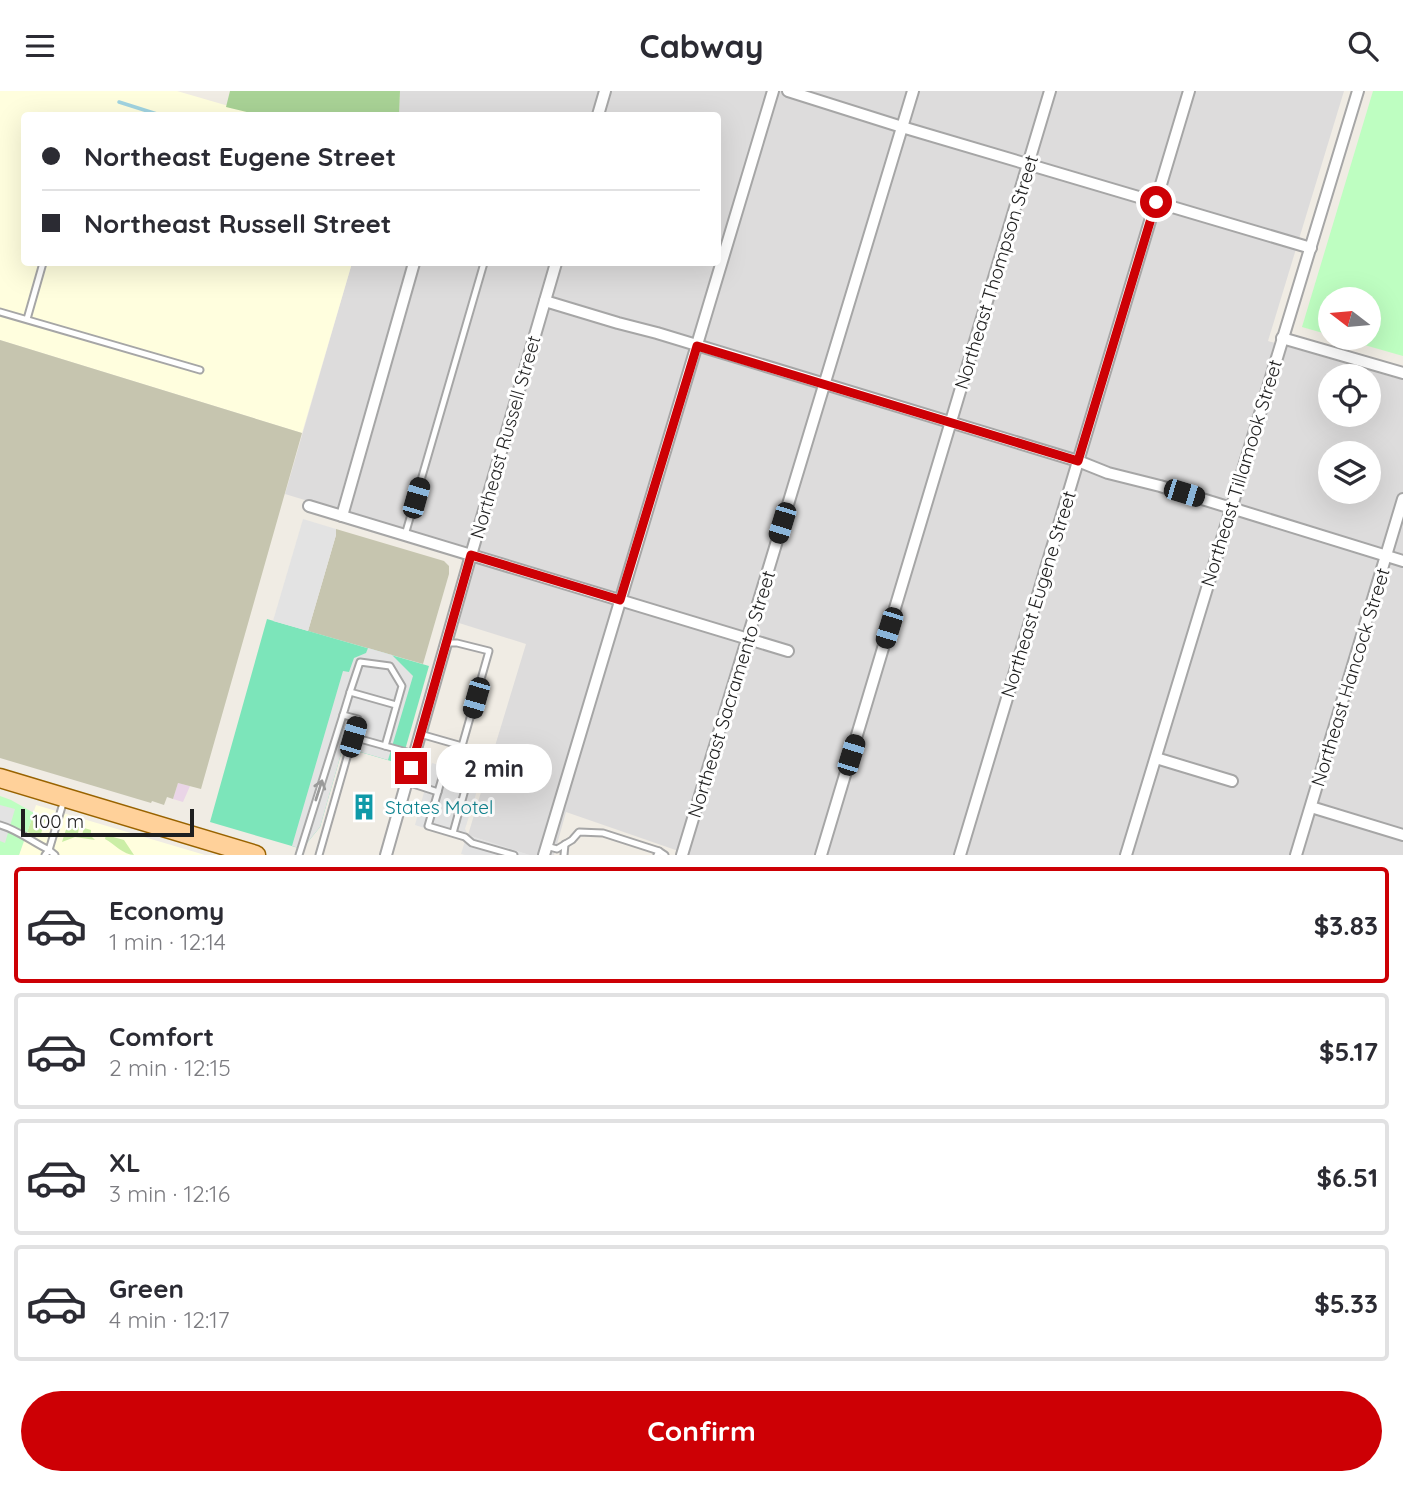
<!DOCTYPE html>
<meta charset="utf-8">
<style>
body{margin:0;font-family:Quicksand,sans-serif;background:#f2f2f3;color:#2b2b33;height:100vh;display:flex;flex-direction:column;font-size:26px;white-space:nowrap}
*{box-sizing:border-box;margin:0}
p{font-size:23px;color:#7c7c81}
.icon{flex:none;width:38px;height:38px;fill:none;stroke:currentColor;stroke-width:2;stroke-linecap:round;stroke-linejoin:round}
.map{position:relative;height:764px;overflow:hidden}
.drawer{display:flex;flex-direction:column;background:#fff;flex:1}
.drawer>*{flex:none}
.top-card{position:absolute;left:21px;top:21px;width:700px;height:154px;border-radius:7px;box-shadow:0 7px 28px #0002;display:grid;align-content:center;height:154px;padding:0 21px;background:#fff}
.needle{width:46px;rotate:286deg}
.buttons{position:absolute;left:1318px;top:196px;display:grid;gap:14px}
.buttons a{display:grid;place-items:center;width:63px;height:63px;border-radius:50%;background:#fff;box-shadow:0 7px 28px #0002;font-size:35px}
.scale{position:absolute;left:21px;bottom:18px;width:173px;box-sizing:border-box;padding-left:7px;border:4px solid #1f1f1f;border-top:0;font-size:19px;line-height:24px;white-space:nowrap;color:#1f1f1f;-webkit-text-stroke:5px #fff;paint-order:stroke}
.end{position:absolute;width:32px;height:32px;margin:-16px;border:9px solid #cd0005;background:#fff;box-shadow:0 0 0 4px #fff}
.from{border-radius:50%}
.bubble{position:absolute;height:49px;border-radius:24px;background:#fff;box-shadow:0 7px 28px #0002;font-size:23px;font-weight:700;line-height:49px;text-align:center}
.car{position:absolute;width:21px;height:42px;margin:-21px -10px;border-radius:9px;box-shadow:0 0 5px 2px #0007;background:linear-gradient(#222 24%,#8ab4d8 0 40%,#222 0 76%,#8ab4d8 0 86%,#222 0)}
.top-card b{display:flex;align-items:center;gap:24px;height:66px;font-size:26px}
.top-card b+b{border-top:2px solid #e1e1e2}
.top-card i{width:18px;height:18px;background:#2b2b33}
ul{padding:12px 0 0;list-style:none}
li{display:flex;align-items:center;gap:21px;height:116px;margin:0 14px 10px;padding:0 7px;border:4px solid #e1e1e2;border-radius:7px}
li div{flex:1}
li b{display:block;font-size:26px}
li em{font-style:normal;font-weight:700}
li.selected{border-color:#cd0005}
li>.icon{width:63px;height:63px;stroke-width:1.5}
.cta{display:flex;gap:14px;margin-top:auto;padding:14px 21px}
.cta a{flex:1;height:80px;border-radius:42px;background:#cd0005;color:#fff;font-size:28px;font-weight:700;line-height:80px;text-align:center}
header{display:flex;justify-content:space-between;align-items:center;height:91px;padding:0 21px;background:#fff;font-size:32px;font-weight:700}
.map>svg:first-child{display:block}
.residential{fill:#dddcdc;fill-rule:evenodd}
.industrial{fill:#ead5e7}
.education{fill:#fffede}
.construction{fill:#c6c5af}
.grass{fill:#cbeea6}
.forest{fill:#a9d396}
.park{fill:#befec1}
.pitch{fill:#7ce5ba}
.parking{fill:#e3e3e3}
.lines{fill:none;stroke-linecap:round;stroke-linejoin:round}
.stream{stroke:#a1d4e1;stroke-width:3.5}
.lane-casing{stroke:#a6a6a6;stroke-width:9}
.street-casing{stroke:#a6a6a6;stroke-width:14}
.primary-casing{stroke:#996300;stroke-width:21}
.lane{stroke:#fff;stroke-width:5}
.street{stroke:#fff;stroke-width:10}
.primary{stroke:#ffd19a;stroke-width:18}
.oneway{stroke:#9a9a9a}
.route{stroke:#cd0005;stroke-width:9}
.labels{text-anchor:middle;stroke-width:6;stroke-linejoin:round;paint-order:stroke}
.street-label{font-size:19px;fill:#1f1f1f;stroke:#fff}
.culture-label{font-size:19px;fill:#0d838f;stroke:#fff;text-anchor:start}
</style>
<header><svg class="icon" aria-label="menu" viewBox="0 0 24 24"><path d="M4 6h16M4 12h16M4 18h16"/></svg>Cabway<svg class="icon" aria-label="search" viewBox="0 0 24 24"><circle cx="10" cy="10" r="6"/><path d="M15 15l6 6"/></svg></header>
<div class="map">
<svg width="1403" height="764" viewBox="0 0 1403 764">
<rect width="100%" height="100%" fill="#f0ece4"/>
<path class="residential" d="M400 0H1344L1268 250 1403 289V764H690L566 721 554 764H528L468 744 526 553 459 532 479 462 285 403 352 172H718V24H399ZM1330 285H1368V324H1330ZM1330 362H1368V401H1330Z"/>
<polygon class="industrial" points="178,692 190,695 183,711 173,708"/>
<g class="education">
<polygon points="0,0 177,0 259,24 24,24 24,172 352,172 302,342 0,249"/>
<polygon points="36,714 205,764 19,764"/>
</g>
<g class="construction">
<polygon points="0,249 302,342 201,698 178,692 173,708 167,706 164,714 152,710 151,712 0,667"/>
<polygon points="336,438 444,470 449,475 449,483 423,573 308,540 336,444"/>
</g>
<g class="grass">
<polygon points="34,722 39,723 45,729 40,746 27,741"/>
<polygon points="68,732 79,736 78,743 82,744 84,737 91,739 91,745 95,749 75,746 62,751"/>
<path d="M106 744 124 749 134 764C124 764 114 753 105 748Z"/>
</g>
<polygon class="forest" points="230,0 400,0 399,24 259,24 226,16"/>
<g class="park">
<polygon points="1373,0 1403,0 1403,265 1340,247 1368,247 1368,208 1330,208 1330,244 1302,236"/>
<polygon points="0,705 11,709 34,722 19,764 0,764"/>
</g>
<polygon class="pitch" points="267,528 429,575 401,673 343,656 320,736 302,758 210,731"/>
<g class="parking">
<polygon points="303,428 336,438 336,444 308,540 273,530"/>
<polygon points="368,557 392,564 413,585 388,669 343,656 320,736 302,758 292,755 343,580 349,581 354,567 366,562"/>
<polygon points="432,672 481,687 465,738 468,744 530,764 465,764 461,763 465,750 415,734"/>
<polygon points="0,714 15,718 5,752 0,750"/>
</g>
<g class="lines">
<polyline class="stream" points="119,11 160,24"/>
<g class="lane-casing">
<g id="lane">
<polyline points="0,221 200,279"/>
<polyline points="27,228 43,172"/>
<polyline points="405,444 484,172"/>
<polyline points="396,614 350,601 360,571 390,575 402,595 385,655 414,663"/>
<polyline points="420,643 462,655 489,560 457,552 447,552"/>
<polyline points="353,646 385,655"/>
<polyline points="407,691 438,701"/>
<path d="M0 734C18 739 32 751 49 759L64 709"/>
<polyline points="453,742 466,695 442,687 428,735 465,746 472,752 514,764"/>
<polyline points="546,755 557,758 572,749 579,741 603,742 659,760"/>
<polyline points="45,764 49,759 55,764"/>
<polyline points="299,764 343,624"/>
<polyline points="319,764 358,628 343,624 350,601"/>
<polyline points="564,764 565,753"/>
<polyline points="657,764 659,760 665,764"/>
</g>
</g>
<g class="street-casing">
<g id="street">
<polyline points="788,0 902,36 1311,157"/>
<polyline points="598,24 605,0"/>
<polyline points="545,210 618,232 657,242 1078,370 1108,382 1160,395 1403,470"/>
<polyline points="1282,247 1403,282"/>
<polyline points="309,415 788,560"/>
<polyline points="342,425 414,172"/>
<polyline points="1156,667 1232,690"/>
<polyline points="1311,716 1403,744"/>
<polyline points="386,764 471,464 556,172"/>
<polyline points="544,764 773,0"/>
<polyline points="682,764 913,0"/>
<polyline points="821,764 1050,0"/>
<polyline points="960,764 1189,0"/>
<polyline points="1126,764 1358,0"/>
<polyline points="1296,764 1403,408"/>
</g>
</g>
<g class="primary-casing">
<polyline id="primary" points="0,687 256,764"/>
</g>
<use href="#lane" class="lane"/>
<use href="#street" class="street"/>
<use href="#primary" class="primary"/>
</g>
<defs><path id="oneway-shaft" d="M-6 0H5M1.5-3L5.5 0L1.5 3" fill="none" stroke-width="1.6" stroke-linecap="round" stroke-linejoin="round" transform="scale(1.75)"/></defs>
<use class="oneway" href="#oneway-shaft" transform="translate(319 699) rotate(-72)"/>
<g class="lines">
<polyline class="route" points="411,677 471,464 620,509 697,255 1078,370 1156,111"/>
</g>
<defs>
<g id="building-bare" transform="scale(2.1)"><path d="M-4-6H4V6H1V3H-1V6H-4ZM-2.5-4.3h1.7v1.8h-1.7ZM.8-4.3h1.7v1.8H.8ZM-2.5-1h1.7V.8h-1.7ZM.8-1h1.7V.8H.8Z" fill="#0f9aa8" stroke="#fff" stroke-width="2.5" paint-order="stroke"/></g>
</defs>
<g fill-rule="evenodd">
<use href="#building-bare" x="364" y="716"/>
</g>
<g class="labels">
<g class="street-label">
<text transform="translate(996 181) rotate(-73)" y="7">Northeast Thompson Street</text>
<text transform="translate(505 346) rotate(-74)" y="7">Northeast Russell Street</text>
<text transform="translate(1241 382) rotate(-73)" y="7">Northeast Tillamook Street</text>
<text transform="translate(1038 503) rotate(-73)" y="7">Northeast Eugene Street</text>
<text transform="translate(1350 586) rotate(-73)" y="7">Northeast Hancock Street</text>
<text transform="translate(731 603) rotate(-73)" y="7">Northeast Sacramento Street</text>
</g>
<g class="culture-label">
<text x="385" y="723">States Motel</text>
</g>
</g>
</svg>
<div class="buttons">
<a><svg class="needle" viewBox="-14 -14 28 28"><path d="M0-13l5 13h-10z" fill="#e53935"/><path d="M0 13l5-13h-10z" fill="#7c7c81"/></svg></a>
<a><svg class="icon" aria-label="locate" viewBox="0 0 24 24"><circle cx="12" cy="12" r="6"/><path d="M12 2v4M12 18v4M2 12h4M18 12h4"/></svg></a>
<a><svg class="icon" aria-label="layers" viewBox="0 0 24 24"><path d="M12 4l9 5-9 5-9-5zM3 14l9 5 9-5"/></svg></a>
</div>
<div class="scale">100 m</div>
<i class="end from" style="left:1156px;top:111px"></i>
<i class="end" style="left:411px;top:677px"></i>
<div class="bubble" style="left:436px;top:653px;width:116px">2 min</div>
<i class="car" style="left:1184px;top:402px;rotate:107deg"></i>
<i class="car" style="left:416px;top:407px;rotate:16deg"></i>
<i class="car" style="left:782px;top:432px;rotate:197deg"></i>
<i class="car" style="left:889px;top:537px;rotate:197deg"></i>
<i class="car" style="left:476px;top:607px;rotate:196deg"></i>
<i class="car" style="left:353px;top:646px;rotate:16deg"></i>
<i class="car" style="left:851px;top:664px;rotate:17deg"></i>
<div class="top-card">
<b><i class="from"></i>Northeast Eugene Street</b>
<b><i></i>Northeast Russell Street</b>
</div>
</div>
<section class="drawer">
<ul>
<li class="selected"><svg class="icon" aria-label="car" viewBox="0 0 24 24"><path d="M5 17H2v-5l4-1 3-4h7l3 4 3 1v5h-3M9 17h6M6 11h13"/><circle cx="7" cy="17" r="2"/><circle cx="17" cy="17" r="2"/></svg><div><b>Economy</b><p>1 min · 12:14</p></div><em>$3.83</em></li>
<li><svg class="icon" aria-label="car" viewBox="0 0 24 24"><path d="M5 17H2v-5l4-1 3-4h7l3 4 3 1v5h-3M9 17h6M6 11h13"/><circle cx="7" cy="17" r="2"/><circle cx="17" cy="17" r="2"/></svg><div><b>Comfort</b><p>2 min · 12:15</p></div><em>$5.17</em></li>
<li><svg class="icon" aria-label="car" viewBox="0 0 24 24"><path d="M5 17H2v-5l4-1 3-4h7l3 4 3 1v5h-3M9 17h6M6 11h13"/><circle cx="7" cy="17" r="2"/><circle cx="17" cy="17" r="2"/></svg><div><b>XL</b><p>3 min · 12:16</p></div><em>$6.51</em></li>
<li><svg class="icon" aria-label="car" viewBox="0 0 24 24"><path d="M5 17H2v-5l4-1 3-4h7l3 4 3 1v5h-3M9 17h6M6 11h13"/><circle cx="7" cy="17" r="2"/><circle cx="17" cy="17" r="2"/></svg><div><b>Green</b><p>4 min · 12:17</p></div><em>$5.33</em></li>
</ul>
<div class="cta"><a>Confirm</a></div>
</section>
